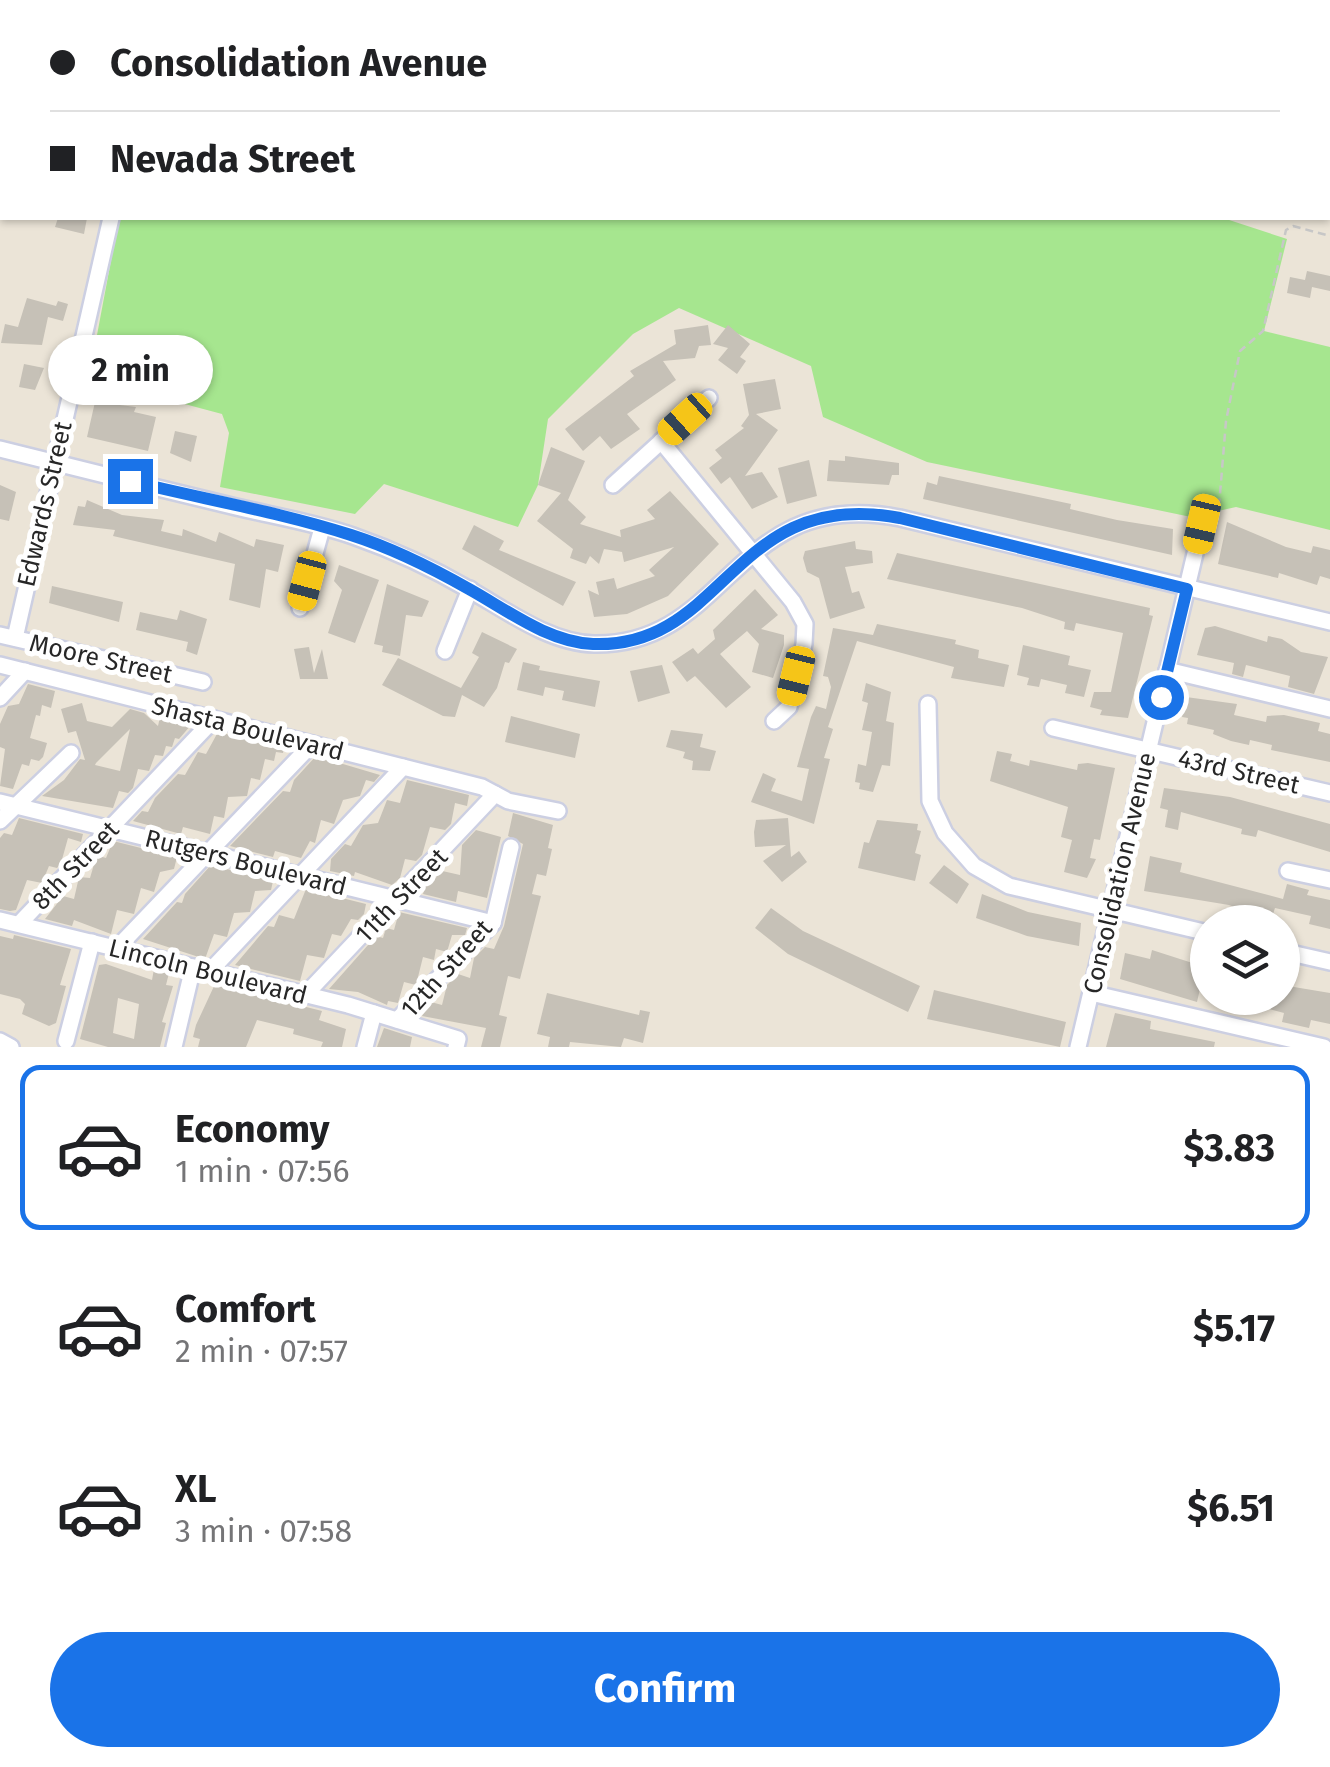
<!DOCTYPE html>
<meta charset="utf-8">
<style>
body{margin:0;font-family:"Fira Sans",sans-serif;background:#f6f6f6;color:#202124;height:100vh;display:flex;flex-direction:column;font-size:38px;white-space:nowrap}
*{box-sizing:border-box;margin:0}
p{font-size:32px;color:#757577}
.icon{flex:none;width:55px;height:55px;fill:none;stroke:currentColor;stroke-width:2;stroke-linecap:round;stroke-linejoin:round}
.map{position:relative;height:1047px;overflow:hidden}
.panel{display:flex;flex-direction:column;background:#fff;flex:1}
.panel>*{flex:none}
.top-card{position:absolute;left:0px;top:0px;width:1330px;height:220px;box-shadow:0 2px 8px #0004;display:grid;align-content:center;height:220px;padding:0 50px;background:#fff}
.tools{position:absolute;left:1190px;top:905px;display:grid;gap:20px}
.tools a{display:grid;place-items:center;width:110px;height:110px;border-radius:50%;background:#fff;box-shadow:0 2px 8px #0004;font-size:50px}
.end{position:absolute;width:45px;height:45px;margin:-22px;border:12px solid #1a73e8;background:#fff;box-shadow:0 0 0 5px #fff}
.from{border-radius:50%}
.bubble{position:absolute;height:70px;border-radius:35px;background:#fff;box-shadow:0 2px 8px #0004;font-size:32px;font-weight:700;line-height:70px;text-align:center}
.car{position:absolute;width:30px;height:60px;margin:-30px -15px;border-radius:12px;box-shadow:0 0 8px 2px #0007;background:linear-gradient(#f5c518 24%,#345 0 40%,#f5c518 0 76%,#345 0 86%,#f5c518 0)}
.top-card b{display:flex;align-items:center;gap:35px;height:95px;font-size:38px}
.top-card b+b{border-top:2px solid #e0e0e0}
.top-card i{width:25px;height:25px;background:#202124}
ul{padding:18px 0 0;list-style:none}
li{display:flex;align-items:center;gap:30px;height:165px;margin:0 20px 15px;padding:0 30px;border:5px solid transparent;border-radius:20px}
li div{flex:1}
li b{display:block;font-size:38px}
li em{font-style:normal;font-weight:700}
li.current{border-color:#1a73e8}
li>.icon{width:90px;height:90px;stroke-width:1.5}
.button{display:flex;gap:20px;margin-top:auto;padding:20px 50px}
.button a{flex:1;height:115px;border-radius:60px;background:#1a73e8;color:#fff;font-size:40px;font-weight:700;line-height:115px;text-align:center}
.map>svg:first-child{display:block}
.green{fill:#a6e68f}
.building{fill:#c6c1b7;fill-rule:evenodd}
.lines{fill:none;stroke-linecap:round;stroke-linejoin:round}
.minor-casing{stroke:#cccfe2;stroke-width:20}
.path{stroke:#c7c7c7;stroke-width:2.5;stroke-dasharray:8 5;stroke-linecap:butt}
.minor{stroke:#fff;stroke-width:15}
.route{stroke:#1a73e8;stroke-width:12}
.labels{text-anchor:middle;stroke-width:10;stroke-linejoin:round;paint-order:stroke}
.street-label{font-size:25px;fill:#272727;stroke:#fff}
</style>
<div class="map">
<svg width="1330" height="1047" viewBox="0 0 1330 1047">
<rect width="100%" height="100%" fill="#ebe4d7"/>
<polygon class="green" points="119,218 1223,218 1287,239 1264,331 1330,347 1330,530 1236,507 1191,517 927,462 823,417 811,366 679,308 633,334 548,419 538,485 518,527 384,484 355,514 220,487 229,433 222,414 106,383 91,367"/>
<g class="building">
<polygon points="58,218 87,218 84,234 55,227"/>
<polygon points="1307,271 1330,276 1330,291 1312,287 1310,298 1287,293 1290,277 1305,280"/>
<polygon points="27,298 56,306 58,301 68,304 63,321 48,317 42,345 1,343 5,324 18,327"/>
<polygon points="708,325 711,345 699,346 695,358 663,361 676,380 627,414 640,429 611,449 600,436 583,451 565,429 634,376 630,371 676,344 674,330"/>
<polygon points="728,325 750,344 740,357 746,361 737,374 718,360 728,348 713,344"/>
<polygon points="24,364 44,368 35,390 19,387"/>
<polygon points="775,379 781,409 756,414 778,430 745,476 762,472 778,497 752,509 730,477 721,484 709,468 722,458 715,450 744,428 741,426 749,415 743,384"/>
<polygon points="95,402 136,407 134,412 156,417 148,451 87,437"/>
<polygon points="175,431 197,436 191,462 170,453"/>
<polygon points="551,447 585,461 568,500 586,517 580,524 621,537 620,530 655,519 647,510 670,491 719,544 668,596 627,614 594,617 588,590 599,595 596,582 614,578 617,589 655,576 649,570 674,547 624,562 622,552 604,549 599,564 590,556 586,564 570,558 573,549 537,521 561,493 538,485"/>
<polygon points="845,456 899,463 899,475 892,475 889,485 827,481 829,460 845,461"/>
<polygon points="809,460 817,496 787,504 778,468"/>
<polygon points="939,476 1071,504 1070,509 1117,520 1173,529 1172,555 923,499 927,482 937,485"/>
<polygon points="0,485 16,492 9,521 0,519"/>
<polygon points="87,500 122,515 164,520 161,531 182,536 183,529 216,542 219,532 254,547 256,539 284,545 278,572 266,569 260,608 229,600 235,564 113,536 115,530 73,525 78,506 85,507"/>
<polygon points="1227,522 1286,547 1311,553 1313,546 1330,550 1330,579 1320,576 1317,585 1279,573 1278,578 1218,564"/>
<polygon points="474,525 504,541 499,550 576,582 563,606 462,549"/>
<polygon points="855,541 856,549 872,551 873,563 845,567 852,593 859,591 865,608 830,619 819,578 807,572 803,558 805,551"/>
<polygon points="897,553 1150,608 1149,615 1153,616 1128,718 1100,715 1102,710 1090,707 1094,692 1111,692 1123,633 1076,623 1074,631 1064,629 1065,622 1022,608 887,579"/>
<polygon points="339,565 379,580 355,643 328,633 342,590 334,581"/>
<polygon points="387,584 429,601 422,617 406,615 400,656 382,652 383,646 374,644"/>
<polygon points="52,586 123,602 119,622 49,603"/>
<polygon points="755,589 778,615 761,629 784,635 784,645 773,678 752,672 759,644 747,631 720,654 751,687 726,708 695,676 687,682 672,662 693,648 698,654 715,639 713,630"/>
<polygon points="180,610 207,619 197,655 186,651 188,642 136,630 140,612 177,620"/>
<polygon points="877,624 956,640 955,644 979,650 978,658 1009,665 1004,687 951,678 954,667 857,641 828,727 833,729 824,758 830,759 814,824 751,802 763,773 776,779 771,791 802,801 809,769 797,767 811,717 816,706 826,709 831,687 828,677 823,676 833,628 873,635"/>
<polygon points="1215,626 1267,642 1268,636 1282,639 1301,652 1328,657 1314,694 1288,687 1290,676 1246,665 1243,677 1232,674 1234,663 1197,655 1205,628"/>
<polygon points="482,632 517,649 509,663 505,662 497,688 484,707 462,695 455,717 443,716 382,685 398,658 461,688 479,657 472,653"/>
<polygon points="1023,645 1070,656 1068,665 1091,670 1084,697 1065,693 1067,685 1041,679 1039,687 1027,685 1029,678 1017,675"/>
<polygon points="309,647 314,673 322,649 328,679 300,679 294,649"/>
<polygon points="523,662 540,666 539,670 600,681 595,707 562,700 564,691 545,687 543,696 517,690"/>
<polygon points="662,665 670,693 638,702 630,671"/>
<polygon points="866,683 891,692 886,721 894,723 890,766 882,765 873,792 859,789 860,783 855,782 858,764 866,766 872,732 862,730 868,703 862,701"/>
<polygon points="28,684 55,691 51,708 42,705 40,716 36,715 30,738 47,743 43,757 39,761 31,759 29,766 22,764 13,789 0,786 5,749 0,747 0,724 8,706 19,704"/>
<polygon points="1186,697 1237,704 1234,715 1266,722 1267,716 1284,715 1320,723 1318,731 1330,734 1330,762 1271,750 1272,745 1250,740 1249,745 1231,741 1213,734 1214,730 1187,724 1188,718 1182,717"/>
<path d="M82 703 87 721 112 727 130 709 144 713 158 726 160 717 191 725 179 739 175 738 172 747 166 746 163 756 155 755 149 771 138 769 133 788 128 793 119 791 113 808 42 796 64 780 80 759 85 760 76 731 68 733 61 709ZM130 729 120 771 95 765 96 763Z"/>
<polygon points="511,716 580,734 575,758 505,742"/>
<polygon points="671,730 703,734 700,747 716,751 710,771 692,770 693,761 683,758 685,752 666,747"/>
<polygon points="218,732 284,748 283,753 276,752 274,761 265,759 260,780 251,778 247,796 228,797 224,818 214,816 210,834 183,827 181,834 133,821 142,811 148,812 155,798 178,774 185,775 198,752 206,754"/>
<polygon points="997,751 1012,754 1010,761 1029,766 1030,760 1077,770 1078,764 1088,763 1115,768 1100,840 1094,839 1090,858 1096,859 1087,878 1064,872 1072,840 1061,837 1068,807 990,781"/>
<polygon points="316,756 380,775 374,782 366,780 360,796 343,800 334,824 321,820 315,843 310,841 301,858 275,851 273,857 230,846 283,791 290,792 294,780"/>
<polygon points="407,780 469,795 467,806 455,803 451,824 445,830 430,827 422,855 416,861 405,859 400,878 392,885 355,872 354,876 330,871 331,859 345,844 351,846 363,825 378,823 387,800 400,803"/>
<polygon points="1164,788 1230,797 1330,824 1330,852 1258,830 1256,837 1241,834 1242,829 1181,812 1178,830 1165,827 1168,810 1160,808"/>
<polygon points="513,813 553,825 548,848 552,849 546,876 537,874 532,894 541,896 520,979 508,976 499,1015 507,1017 500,1047 481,1047 486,1028 422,1016 431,1002 442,1005 447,985 458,974 470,978 474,958 485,947 494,949 504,926 523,844 508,836"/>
<polygon points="19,818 83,834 81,842 68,838 61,863 57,868 49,866 42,883 27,880 16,910 10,911 0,909 0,838 4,833 12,835"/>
<polygon points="788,818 791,857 799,851 807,862 782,882 763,861 786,845 755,847 754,832 756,820"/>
<polygon points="877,820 918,824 917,830 921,831 915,853 921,855 915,881 858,868 864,842 869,843"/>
<polygon points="476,830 501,837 487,898 458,891 456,902 423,894 426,884 436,878 438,870 460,875 462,845"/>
<polygon points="113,841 177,857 174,869 160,872 154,892 141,888 134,914 117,910 111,934 74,920 72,926 45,919 63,896 74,899 79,877 90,878 95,861 99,856 106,858"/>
<polygon points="1150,856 1182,863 1180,872 1283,899 1287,884 1309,890 1307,895 1330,900 1330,929 1309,924 1311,916 1275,908 1272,917 1266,919 1229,905 1144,891"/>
<polygon points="211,865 273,881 271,890 255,891 250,912 234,913 227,937 214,934 205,959 143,939 177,902 182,903 185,894"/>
<polygon points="944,865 969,884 957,904 929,883"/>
<polygon points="306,889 366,904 364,914 358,920 351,919 341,936 332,934 324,958 307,955 300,981 235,965 268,926 274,927 279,915 294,919"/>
<polygon points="982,894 1028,912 1081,923 1079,946 1027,936 976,918"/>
<polygon points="771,908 803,931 920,986 908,1012 788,954 755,928"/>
<polygon points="399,912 467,928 465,935 452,935 447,952 436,949 434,960 423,957 416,985 404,982 398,1003 388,1001 387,1005 358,992 329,989 376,936 383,938 386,928 394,930"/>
<polygon points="14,935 71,949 60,985 66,986 56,1023 49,1026 22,1014 25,1004 20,999 0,994 0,936 13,939"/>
<polygon points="1152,950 1208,968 1208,991 1200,989 1197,1002 1120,979 1125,953 1150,959"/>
<path d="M106 964 152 980 154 969 169 973 166 985 173 986 162 1022 166 1023 160 1047H108L80 1039 99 965ZM118 998 139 1004 134 1039 113 1033Z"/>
<polygon points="215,984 322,1011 319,1020 346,1029 342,1047 321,1047 323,1042 293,1034 294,1029 257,1020 246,1047 198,1047 200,1039 193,1037 196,1025"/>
<polygon points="1282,985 1330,993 1330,1024 1311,1020 1309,1028 1282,1022 1284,1013 1254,1005 1252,1010 1239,1007 1238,998 1282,998"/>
<polygon points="934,990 1066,1022 1060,1047 927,1019"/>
<polygon points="547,993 639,1015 640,1010 650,1012 643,1043 624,1038 621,1047 570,1042 569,1047 548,1047 550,1037 537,1034"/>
<polygon points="1115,1013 1151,1021 1150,1029 1215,1042 1214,1047 1106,1047"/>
<polygon points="384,1028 412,1037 410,1047 377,1047"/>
</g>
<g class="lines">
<g class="minor-casing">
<g id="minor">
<polyline points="500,0 511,2"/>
<polyline points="188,2 188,0"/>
<polyline points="1328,45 1330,34"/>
<polyline points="1328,138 1330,139"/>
<polyline points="661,441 793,602 805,624 804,644 789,707 774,721"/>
<path d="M0 449C79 469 157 488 236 507 274 516 316 523 353 536 393 550 434 569 470 590 507 611 550 643 594 644 730 646 733 486 900 518L1330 622"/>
<polyline points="613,485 709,398"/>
<polyline points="300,608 322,528"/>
<polyline points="0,635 203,682"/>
<polyline points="15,638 111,218"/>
<polyline points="445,651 470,589"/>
<polyline points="0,665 482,787 508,801 558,811"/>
<polyline points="1167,670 1330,709"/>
<polyline points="0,698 25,671"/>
<polyline points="928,704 930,801 945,833 974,866 1009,886 1208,933"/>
<polyline points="1053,728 1330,793"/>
<polyline points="0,802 493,923"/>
<polyline points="0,821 71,753"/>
<polyline points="1288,871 1330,880"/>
<polyline points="0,920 348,1005 458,1039 456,1047"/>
<polyline points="19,924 214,719"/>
<polyline points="117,948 312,744"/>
<polyline points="1282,951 1330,962"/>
<polyline points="210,971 403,767"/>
<polyline points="1091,993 1324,1047"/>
<polyline points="305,995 495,794"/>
<polyline points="397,1020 493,923 511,847"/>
<polyline points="0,1041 11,1047"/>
<polyline points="66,1041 92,942"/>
<polyline points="174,1047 193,967"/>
<polyline points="365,1047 374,1013"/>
<polyline points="1078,1047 1202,524"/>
</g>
</g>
<polyline class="path" points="1213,518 1219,506 1226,421 1240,351 1263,331 1286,230 1293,226 1330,236"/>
<use href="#minor" class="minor"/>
</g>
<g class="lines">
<path class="route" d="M130 481C203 499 279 512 351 535 392 548 432 568 469 589 507 610 548 642 593 644 727 649 732 486 900 518L1187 589 1161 697"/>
</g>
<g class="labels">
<g class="street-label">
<text transform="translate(44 504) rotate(-77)" y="9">Edwards Street</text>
<text transform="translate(101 658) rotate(13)" y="9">Moore Street</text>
<text transform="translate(248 728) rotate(14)" y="9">Shasta Boulevard</text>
<text transform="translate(1239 771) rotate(13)" y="9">43rd Street</text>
<text transform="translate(246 862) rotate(14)" y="9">Rutgers Boulevard</text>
<text transform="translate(75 865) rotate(-46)" y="9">8th Street</text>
<text transform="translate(1119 873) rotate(-77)" y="9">Consolidation Avenue</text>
<text transform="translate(401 895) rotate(-46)" y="9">11th Street</text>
<text transform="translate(446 968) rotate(-48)" y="9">12th Street</text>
<text transform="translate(208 971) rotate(14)" y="9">Lincoln Boulevard</text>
</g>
</g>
</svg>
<div class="tools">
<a><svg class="icon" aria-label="layers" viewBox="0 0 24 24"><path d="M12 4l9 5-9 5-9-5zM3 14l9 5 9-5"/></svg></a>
</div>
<i class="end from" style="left:1161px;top:697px"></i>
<i class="end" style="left:130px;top:481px"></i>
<div class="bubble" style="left:48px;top:335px;width:165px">2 min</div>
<i class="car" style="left:685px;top:419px;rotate:228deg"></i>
<i class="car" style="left:1202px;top:524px;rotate:193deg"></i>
<i class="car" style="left:307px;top:581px;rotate:195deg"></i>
<i class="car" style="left:796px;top:676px;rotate:194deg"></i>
<div class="top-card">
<b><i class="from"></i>Consolidation Avenue</b>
<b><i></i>Nevada Street</b>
</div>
</div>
<section class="panel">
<ul>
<li class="current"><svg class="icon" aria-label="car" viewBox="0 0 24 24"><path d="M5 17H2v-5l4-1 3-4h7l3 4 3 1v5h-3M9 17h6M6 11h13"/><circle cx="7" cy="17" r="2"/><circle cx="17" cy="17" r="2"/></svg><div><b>Economy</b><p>1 min · 07:56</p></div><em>$3.83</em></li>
<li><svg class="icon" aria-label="car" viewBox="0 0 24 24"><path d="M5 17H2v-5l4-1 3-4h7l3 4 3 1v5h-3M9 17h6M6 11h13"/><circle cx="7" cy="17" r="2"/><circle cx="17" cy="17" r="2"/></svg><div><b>Comfort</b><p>2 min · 07:57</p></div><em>$5.17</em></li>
<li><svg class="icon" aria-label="car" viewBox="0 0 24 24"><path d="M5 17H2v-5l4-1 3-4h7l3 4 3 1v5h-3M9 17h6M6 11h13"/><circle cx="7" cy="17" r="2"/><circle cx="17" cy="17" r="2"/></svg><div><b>XL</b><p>3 min · 07:58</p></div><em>$6.51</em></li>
</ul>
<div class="button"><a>Confirm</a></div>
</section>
